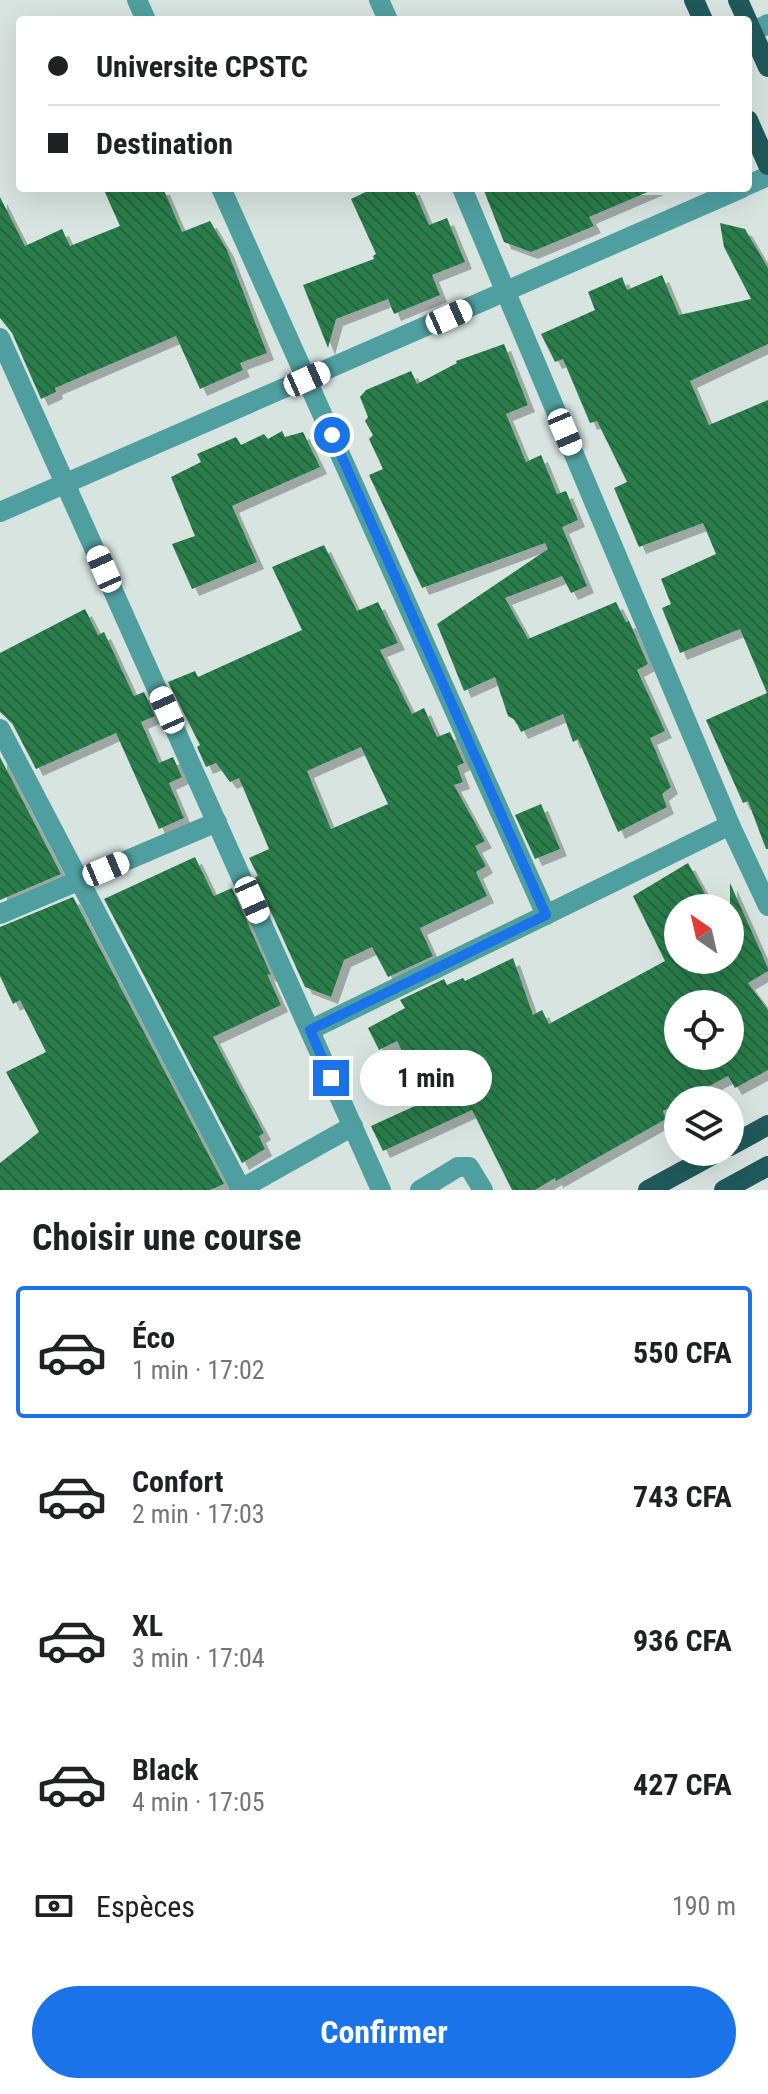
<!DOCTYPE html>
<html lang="fr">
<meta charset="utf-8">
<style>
body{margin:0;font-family:"Roboto Condensed",sans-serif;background:#f6f6f6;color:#202124;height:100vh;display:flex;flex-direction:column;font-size:30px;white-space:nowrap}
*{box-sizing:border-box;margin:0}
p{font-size:26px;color:#757577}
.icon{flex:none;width:44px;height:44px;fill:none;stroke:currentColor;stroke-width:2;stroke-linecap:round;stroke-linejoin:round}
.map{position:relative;height:1190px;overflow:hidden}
.details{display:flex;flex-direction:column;background:#fff;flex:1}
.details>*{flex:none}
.hud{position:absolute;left:16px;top:16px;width:736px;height:176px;border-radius:8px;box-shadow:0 8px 32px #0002;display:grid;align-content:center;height:176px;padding:0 32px;background:#fff}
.needle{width:52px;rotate:326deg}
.fabs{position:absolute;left:664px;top:894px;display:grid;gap:16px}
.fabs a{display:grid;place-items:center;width:80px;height:80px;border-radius:50%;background:#fff;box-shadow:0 8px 32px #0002;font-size:40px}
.end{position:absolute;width:36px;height:36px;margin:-18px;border:10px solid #1a73e8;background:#fff;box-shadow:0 0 0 4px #fff}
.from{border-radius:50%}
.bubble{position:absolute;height:56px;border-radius:28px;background:#fff;box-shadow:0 8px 32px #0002;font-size:26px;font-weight:700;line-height:56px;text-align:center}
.car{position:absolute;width:24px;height:48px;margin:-24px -12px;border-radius:10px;box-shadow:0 0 6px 2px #0007;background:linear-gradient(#fff 24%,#345 0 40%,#fff 0 76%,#345 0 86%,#fff 0)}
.hud b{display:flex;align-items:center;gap:28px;height:76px;font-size:30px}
.hud b+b{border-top:2px solid #e0e0e0}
.hud i{width:20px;height:20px;background:#202124}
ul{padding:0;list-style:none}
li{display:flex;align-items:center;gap:24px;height:132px;margin:0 16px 12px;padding:0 16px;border:4px solid transparent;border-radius:8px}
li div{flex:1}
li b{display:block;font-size:30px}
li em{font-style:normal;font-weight:700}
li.selected{border-color:#1a73e8}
li>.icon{width:72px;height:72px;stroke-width:1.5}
h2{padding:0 32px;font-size:36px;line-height:96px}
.pay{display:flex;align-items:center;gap:20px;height:88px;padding:0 32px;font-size:30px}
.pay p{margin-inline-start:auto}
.primary-button{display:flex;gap:16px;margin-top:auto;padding:16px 32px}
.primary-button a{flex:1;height:92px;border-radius:48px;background:#1a73e8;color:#fff;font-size:32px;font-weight:700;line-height:92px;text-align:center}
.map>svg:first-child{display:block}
.building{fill:url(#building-back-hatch);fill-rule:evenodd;filter:url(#shadow)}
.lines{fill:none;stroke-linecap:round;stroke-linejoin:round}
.minor{stroke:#509fa0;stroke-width:20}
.major{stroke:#20595a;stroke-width:20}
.route{stroke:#1a73e8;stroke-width:10}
</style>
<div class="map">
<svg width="768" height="1190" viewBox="0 0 768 1190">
<defs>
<pattern id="building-back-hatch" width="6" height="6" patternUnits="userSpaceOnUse" patternTransform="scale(2)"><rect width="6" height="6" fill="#2b7d4b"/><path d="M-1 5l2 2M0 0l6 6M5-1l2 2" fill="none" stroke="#23653d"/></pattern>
<filter id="shadow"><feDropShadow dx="7" dy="7" stdDeviation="0" flood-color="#0004"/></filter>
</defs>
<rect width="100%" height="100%" fill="#d8e4e0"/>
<g class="building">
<polygon points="103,188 163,188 182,232 210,221 227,250 267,353 240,363 243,370 200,389 176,336 55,388 56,392 41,399 12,333 0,318 0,197 25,246 62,229 70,246 120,226"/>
<polygon points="374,188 413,188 429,225 447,218 465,262 432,275 440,295 394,314 388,299 336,319 328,348 303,285 374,259 373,256 376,254 351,199"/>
<polygon points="483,188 657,188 589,217 594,226 531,252 504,242"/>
<polygon points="720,223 745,229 768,268 768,344 690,381 709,425 768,400 768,849 766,849 748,801 743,803 706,720 767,693 740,629 680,653 662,608 671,604 661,579 716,554 703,523 639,547 614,488 627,482 597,421 590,423 563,359 555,362 541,334 595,310 588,292 622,277 627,290 662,275 679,315 751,299 724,247"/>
<polygon points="504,344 528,405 506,414 526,462 541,455 557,494 566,491 578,520 562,527 587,586 571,593 562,576 505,598 528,639 616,602 626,622 629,621 648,664 637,670 665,731 650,738 671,787 662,794 667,807 618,832 578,739 573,742 563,714 521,732 515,720 508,716 495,677 464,691 437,624 548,549 545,543 422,588 369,475 383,469 369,439 373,435 365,421 368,417 360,397 366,390 411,371 417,384 457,363 456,361"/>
<polygon points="282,431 285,437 303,432 320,467 232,506 257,562 192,589 172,544 195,536 171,477 201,462 197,454 236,437 241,445 264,434 268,439"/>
<path d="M324 545 357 611 378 602 398 643 380 650 412 714 424 708 437 737 450 732 464 763 457 766 463 782 454 785 485 841 475 846 486 866 476 872 487 896 420 928 433 956 388 977 372 947 344 960 331 997 305 987 255 877 258 876 249 858 269 849 239 778 230 782 216 763 206 767 197 747 200 745 168 682 195 671 198 677 302 630 272 567ZM361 747 388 804 331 829 307 771Z"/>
<polygon points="85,609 98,635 104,632 134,696 144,692 155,716 141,722 159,763 173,757 182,777 169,783 184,818 159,829 116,733 36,769 12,723 0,712 0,653"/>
<polygon points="0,757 61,874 0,900"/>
<polygon points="541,804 560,849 535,859 515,815"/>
<polygon points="195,857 214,896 232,888 271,975 267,974 281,1005 213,1037 264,1133 259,1136 265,1149 242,1163 104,899"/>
<path d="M688 863 713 908H678V960H730V883L768 968V971L748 983 768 1010V1070L735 1088 728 1076 683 1100H678V1103L663 1111 666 1119 556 1181 555 1178 535 1190H512L472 1110 383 1151 371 1126 450 1090 429 1050 407 1061 397 1041 379 1050 368 1028 405 1008 400 1000 444 979 447 985 463 978 465 981 513 958 533 1015 542 1010 549 1024 665 961 633 896ZM678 1004H730V1056H678Z"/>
<polygon points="73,897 224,1184 210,1190 0,1190 0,1163 39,1132 6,1072 46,1052 20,1000 13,1004 0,976 0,927"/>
</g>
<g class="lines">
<g class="minor">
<polyline points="137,0 146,20"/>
<polyline points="379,0 388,20"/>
<polyline points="752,32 768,24"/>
<polyline points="748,185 768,176"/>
<polyline points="221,188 546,915"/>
<polyline points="462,188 730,825 768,906"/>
<polyline points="0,338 381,1190"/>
<polyline points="0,512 742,188"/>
<polyline points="0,729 241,1189"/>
<polyline points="0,914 217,822"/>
<polyline points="310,1030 730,825"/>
<polyline points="239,1190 353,1126"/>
<polyline points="420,1190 458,1167 469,1167 483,1190"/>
</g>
<g class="major">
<polyline points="694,0 703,20"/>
<polyline points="738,0 747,20"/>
<polyline points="748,23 768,67"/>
<polyline points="748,120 768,165"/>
<polyline points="730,1146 768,1125"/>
<polyline points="648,1190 718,1152"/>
<polyline points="724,1190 768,1166"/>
</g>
</g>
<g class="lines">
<polyline class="route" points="331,1078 310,1030 546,915 332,435"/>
</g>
</svg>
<div class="fabs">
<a><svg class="needle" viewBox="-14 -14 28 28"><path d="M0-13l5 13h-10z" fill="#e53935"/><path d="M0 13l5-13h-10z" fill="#757577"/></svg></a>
<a><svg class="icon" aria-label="locate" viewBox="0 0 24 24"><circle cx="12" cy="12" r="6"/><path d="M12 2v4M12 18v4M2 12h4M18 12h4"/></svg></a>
<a><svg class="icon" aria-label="layers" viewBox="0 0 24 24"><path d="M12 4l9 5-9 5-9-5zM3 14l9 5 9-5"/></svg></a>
</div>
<i class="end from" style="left:332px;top:435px"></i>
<i class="end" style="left:331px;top:1078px"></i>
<div class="bubble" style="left:360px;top:1050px;width:132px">1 min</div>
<i class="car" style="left:449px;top:317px;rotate:66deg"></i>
<i class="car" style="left:307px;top:379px;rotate:66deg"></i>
<i class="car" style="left:565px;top:432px;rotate:157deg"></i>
<i class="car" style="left:104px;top:569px;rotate:336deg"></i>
<i class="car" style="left:167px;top:710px;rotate:336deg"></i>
<i class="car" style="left:106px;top:869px;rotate:67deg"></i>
<i class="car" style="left:252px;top:900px;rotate:156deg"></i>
<div class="hud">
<b><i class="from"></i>Universite CPSTC</b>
<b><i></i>Destination</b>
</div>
</div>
<section class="details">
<h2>Choisir une course</h2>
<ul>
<li class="selected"><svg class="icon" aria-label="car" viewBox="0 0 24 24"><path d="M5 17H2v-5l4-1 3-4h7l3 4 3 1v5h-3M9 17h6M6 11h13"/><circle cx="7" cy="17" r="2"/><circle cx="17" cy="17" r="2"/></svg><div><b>Éco</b><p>1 min · 17:02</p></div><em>550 CFA</em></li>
<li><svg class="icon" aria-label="car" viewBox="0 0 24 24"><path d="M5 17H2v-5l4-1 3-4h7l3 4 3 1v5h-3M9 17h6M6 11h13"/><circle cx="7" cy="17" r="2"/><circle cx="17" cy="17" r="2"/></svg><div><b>Confort</b><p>2 min · 17:03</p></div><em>743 CFA</em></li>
<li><svg class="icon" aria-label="car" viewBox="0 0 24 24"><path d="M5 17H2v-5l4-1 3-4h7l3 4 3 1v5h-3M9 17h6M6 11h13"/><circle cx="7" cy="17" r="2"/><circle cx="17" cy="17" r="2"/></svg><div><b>XL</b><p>3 min · 17:04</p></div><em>936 CFA</em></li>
<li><svg class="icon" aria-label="car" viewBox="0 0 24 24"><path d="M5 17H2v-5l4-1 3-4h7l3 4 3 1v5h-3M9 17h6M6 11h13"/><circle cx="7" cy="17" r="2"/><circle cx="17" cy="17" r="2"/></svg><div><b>Black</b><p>4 min · 17:05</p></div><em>427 CFA</em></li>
</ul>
<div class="pay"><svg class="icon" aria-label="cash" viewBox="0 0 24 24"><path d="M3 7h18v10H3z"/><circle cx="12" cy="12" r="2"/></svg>Espèces<p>190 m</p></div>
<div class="primary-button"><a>Confirmer</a></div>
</section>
